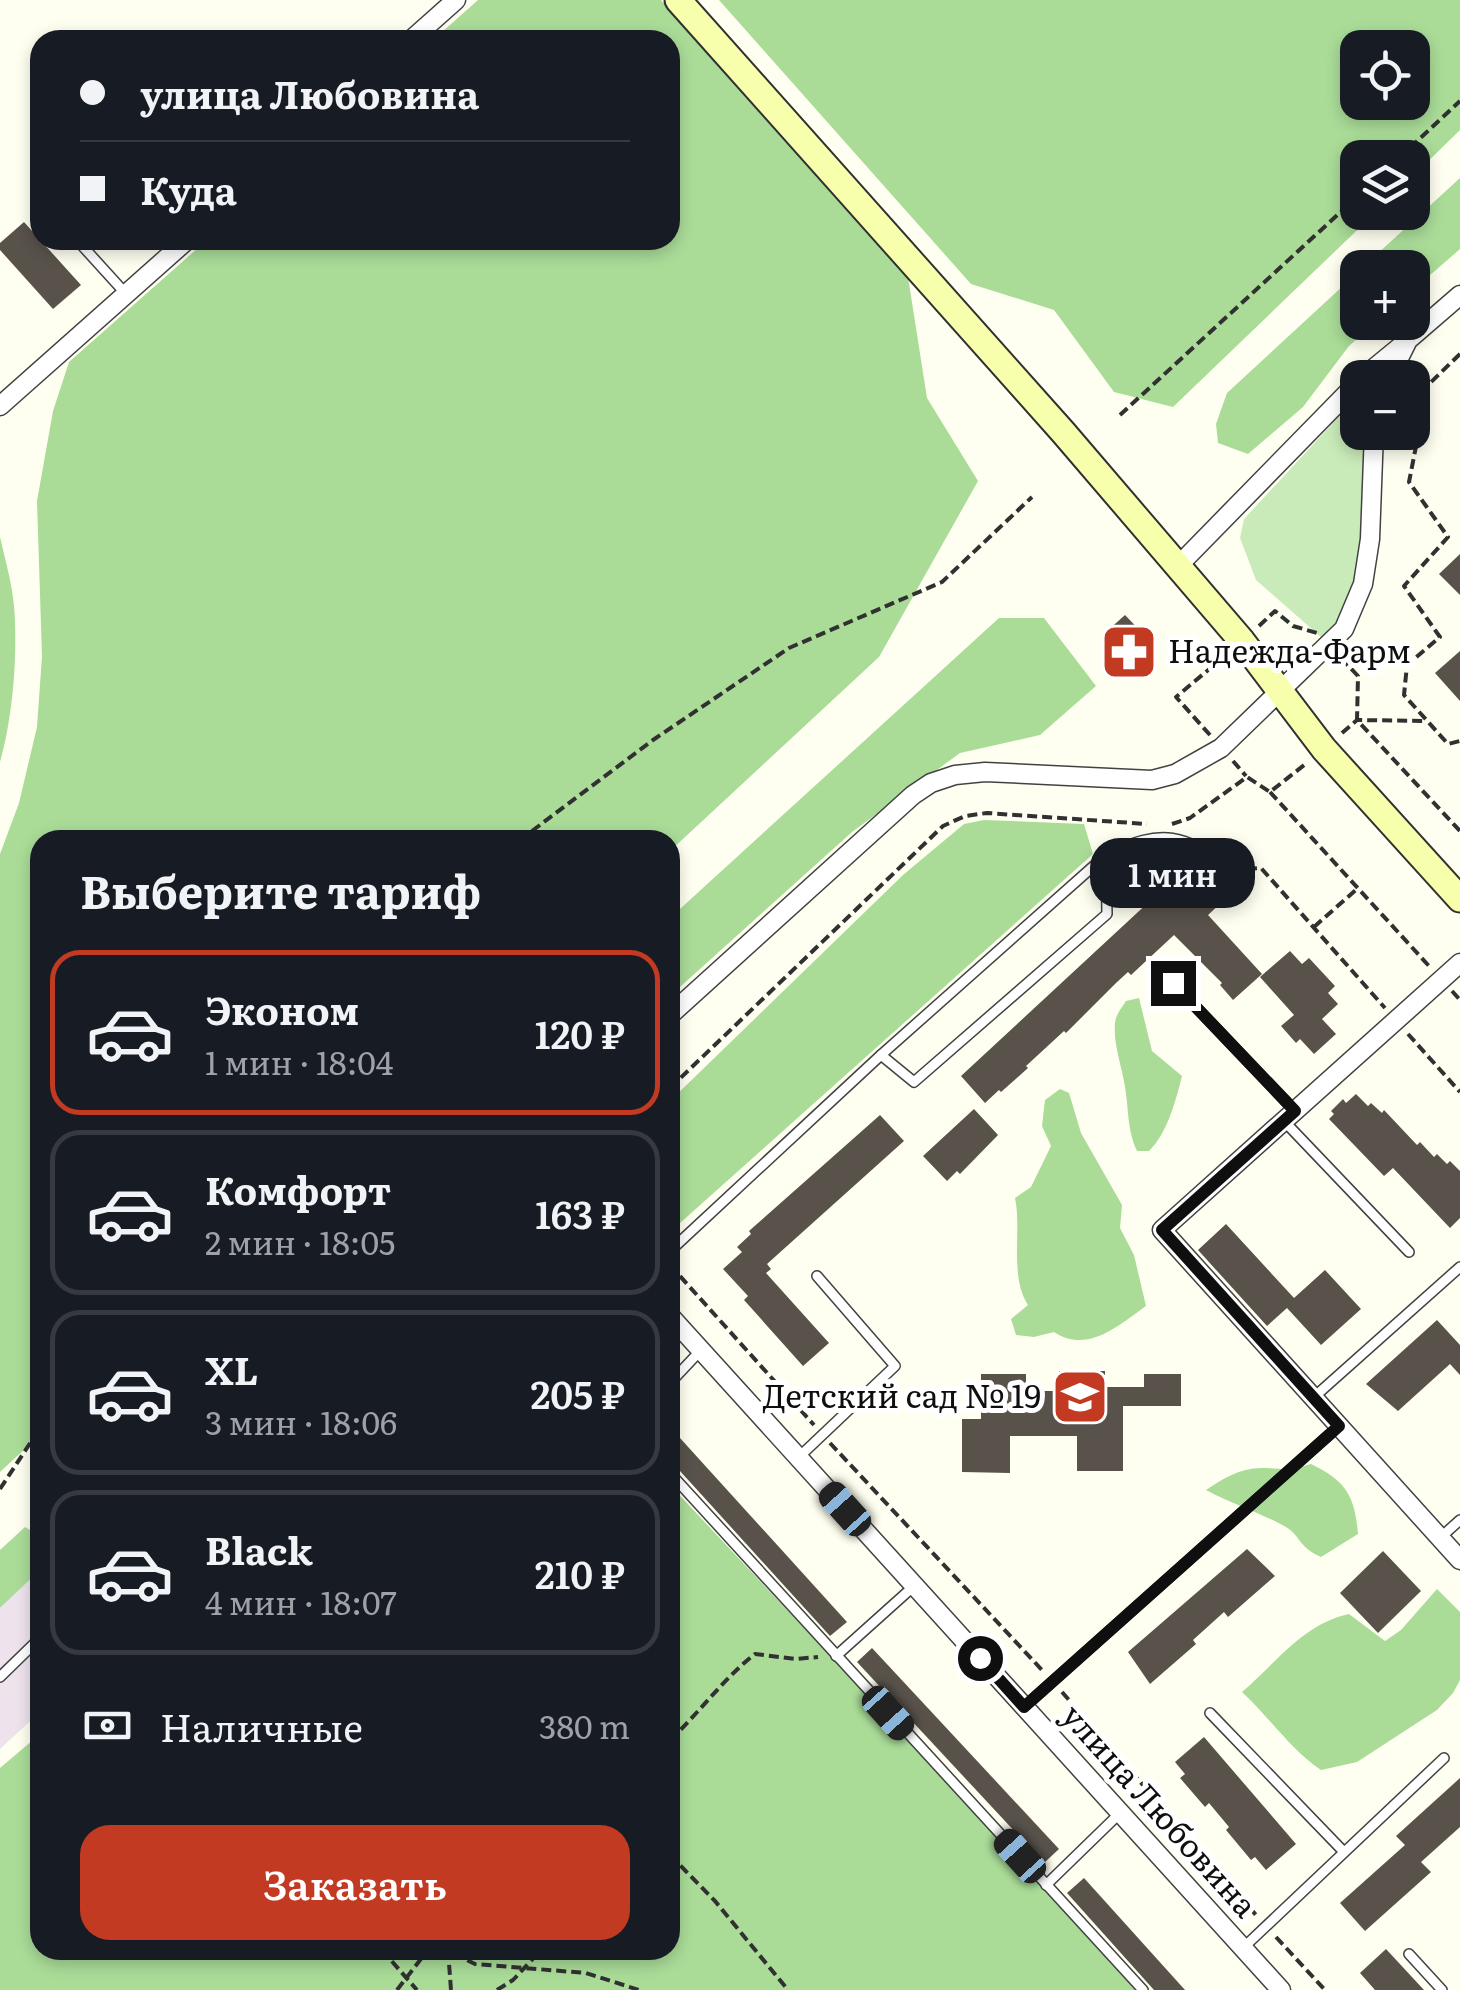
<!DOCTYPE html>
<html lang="ru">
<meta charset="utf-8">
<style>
body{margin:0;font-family:Literata,serif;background:#20242c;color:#f1f3f6;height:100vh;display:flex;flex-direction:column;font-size:38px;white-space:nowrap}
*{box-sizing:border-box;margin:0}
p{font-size:32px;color:#9ea1a6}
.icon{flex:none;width:55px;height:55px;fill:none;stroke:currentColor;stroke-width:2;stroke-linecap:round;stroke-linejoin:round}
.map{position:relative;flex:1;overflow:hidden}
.sheet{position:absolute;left:30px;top:830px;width:650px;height:1130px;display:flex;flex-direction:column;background:#171b24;border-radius:30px;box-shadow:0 5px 15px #0003}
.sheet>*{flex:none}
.guide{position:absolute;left:30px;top:30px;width:650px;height:220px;border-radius:30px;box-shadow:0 5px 15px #0003;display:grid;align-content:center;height:220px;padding:0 50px;background:#171b24}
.buttons{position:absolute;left:1340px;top:30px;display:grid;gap:20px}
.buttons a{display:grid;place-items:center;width:90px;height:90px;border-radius:20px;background:#171b24;box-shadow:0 5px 15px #0003;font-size:50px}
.end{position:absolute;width:45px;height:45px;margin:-22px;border:12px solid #0f0f0f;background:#fff;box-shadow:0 0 0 5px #fff}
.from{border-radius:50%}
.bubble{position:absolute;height:70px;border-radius:30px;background:#171b24;box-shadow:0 5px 15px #0003;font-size:32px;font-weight:600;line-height:70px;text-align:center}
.car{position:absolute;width:30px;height:60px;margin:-30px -15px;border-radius:12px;box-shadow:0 0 8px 2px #0007;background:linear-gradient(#222 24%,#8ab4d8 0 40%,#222 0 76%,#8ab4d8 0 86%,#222 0)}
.guide b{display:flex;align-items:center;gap:35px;height:95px;font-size:38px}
.guide b+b{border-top:2px solid #363941}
.guide i{width:25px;height:25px;background:#f1f3f6}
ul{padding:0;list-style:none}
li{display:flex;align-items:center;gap:30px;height:165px;margin:0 20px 15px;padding:0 30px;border:5px solid #363941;border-radius:30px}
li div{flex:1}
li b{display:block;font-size:38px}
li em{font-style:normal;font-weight:600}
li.current{border-color:#c33a23}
li>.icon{width:90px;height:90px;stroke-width:1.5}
h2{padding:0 50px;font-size:45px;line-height:120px}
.pay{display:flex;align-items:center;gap:25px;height:110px;padding:0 50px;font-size:38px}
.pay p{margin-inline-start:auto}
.cta{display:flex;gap:20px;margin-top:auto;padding:20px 50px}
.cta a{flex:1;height:115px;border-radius:30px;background:#c33a23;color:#fff;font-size:40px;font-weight:600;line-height:115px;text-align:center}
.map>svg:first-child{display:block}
.industrial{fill:#eee3ed}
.green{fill:#c9ebb9}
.forest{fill:#aadc98;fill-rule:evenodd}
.building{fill:#58524b}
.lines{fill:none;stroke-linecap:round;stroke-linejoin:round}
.lane-casing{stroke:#424242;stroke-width:12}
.street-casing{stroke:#424242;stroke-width:21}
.secondary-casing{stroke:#313131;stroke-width:29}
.path{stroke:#313131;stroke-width:4;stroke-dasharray:10 5;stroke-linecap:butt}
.lane{stroke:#fff;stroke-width:9}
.street{stroke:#fff;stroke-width:18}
.secondary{stroke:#f8ffac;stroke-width:25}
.route{stroke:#0f0f0f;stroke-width:12}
.labels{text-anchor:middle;stroke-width:10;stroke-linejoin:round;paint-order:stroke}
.poi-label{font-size:32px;fill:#0f0f0f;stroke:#fff;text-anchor:start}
.street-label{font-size:32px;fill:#0f0f0f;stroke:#fff}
</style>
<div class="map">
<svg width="1460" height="1990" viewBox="0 0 1460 1990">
<rect width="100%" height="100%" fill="#fffff1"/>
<polygon class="industrial" points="40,1570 40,1712 0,1749 0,1608"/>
<polygon class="green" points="1357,397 1358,432 1374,433 1363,584 1330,645 1256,580 1240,538 1244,519"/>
<g class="forest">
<polygon points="478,0 661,0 908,277 927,398 978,481 879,657 670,851 670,840 40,840 40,1435 0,1472 0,854 19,803 37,727 42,656 37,501 53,411 69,362 207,240 670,240 670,40 433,40"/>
<path d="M719 0H1460V130L1413 176 1412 158H1358V212L1375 213 1173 407 1114 392 1054 310 971 284ZM1358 48H1412V102H1358Z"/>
<polygon points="1460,178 1460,249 1413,290 1412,268 1363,267"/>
<polygon points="1357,273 1358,322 1375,323 1349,346 1303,407 1248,454 1218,443 1216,424 1227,393"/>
<path d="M0 537C5 559 12 583 14 606 18 653 13 717 0 762Z"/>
<polygon points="999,618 1044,618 1096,686 1040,735 960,753 852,832 670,996 670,918"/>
<polygon points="984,820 1084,824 1093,854 670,1232 670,1101 903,875 964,824"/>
<path d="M1139 998 1152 1051 1182 1076C1176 1100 1167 1134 1149 1151H1137C1127 1129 1129 1111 1125 1087 1122 1066 1113 1045 1115 1023 1116 1014 1121 1009 1126 1001Z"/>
<path d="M1060 1089 1069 1093 1081 1133 1122 1205 1120 1228 1134 1255 1146 1306C1118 1326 1087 1354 1054 1332L1034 1337 1016 1335 1011 1319 1028 1305C1009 1276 1022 1231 1015 1198L1031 1187 1051 1146 1042 1126 1045 1100Z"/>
<path d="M1311 1464C1346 1481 1355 1496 1358 1534L1321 1557C1297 1546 1301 1536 1286 1527 1259 1512 1232 1504 1206 1490 1222 1479 1240 1468 1261 1468 1285 1468 1285 1472 1311 1464Z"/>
<polygon points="670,1485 1143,1990 0,1990 0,1768 40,1734 40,1950 670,1950"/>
<polygon points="25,1527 40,1536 40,1570 0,1608 0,1550"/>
<path d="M1437 1589 1460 1612V1680L1453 1693 1437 1710 1357 1762 1321 1770C1291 1750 1269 1717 1242 1692 1277 1662 1303 1624 1349 1614L1385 1641 1401 1630Z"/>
</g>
<g class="building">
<polygon points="24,222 81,285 53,309 0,250 0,243"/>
<polygon points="1460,554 1460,595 1439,574"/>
<polygon points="1125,615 1148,639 1129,656 1106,632"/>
<polygon points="1460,651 1460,701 1435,673"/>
<polygon points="1179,874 1222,902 1208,915 1262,974 1233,1000 1220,985 1222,983 1174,935 1131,975 1128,972 1116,983 1066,1033 1064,1031 1026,1066 1028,1068 1001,1092 999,1090 985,1103 961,1076"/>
<polygon points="1290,951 1302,964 1309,958 1335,986 1328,993 1338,1004 1322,1019 1336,1034 1314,1054 1300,1039 1296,1043 1281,1026 1294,1015 1260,977"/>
<polygon points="1356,1094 1368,1106 1371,1103 1382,1113 1384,1110 1417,1145 1420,1142 1434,1157 1437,1154 1447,1164 1450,1161 1460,1171 1460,1218 1450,1228 1393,1168 1384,1176 1329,1119 1334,1114 1331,1111 1343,1099 1346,1103"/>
<polygon points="974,1109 998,1135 960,1174 957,1171 947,1181 923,1156"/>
<polygon points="880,1115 904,1141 767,1264 771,1269 766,1273 829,1343 803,1366 744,1300 748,1296 723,1269 742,1252 737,1247 751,1234 749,1231"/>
<polygon points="1226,1224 1294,1298 1325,1270 1361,1309 1321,1345 1287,1308 1267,1326 1198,1250"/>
<polygon points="1437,1320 1460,1345 1460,1375 1450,1364 1398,1411 1366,1384"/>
<polygon points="1059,1371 1105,1371 1105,1387 1144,1387 1144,1374 1181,1374 1181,1406 1123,1406 1123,1471 1077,1471 1077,1436 1010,1436 1010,1473 962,1472 962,1419 981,1419 981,1374 1026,1374 1026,1391 1059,1391"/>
<polygon points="670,1427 847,1622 830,1636 670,1460"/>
<polygon points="1247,1549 1275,1576 1228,1617 1224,1612 1193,1640 1196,1644 1150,1684 1128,1652"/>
<polygon points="1383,1551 1421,1591 1378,1633 1340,1593"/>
<polygon points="872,1648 1059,1849 1044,1863 857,1662"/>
<polygon points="1204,1737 1296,1844 1266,1870 1255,1857 1251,1860 1226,1830 1229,1827 1209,1803 1205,1807 1180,1778 1185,1774 1175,1762"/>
<polygon points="1460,1778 1460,1827 1421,1862 1431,1872 1365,1931 1340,1903 1405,1845 1396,1836"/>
<polygon points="1084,1878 1185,1990 1154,1990 1067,1893"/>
<polygon points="1386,1949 1424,1990 1375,1990 1360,1973"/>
</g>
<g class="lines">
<g class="lane-casing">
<g id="lane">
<polyline points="38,197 40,199"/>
<polyline points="77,240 126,294"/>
<polyline points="1173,983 1295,1111"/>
<path d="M881 1055 1106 855C1163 827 1184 834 1233 870"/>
<polyline points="1284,1121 1409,1252"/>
<polyline points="670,1251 881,1055 914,1082 1107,914 1106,855"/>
<polyline points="670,1383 701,1350"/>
<polyline points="1313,1398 1460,1267"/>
<polyline points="799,1457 895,1366 817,1276"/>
<polyline points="670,1473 1143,1990"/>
<polyline points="1440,1538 1460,1520"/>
<polyline points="836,1656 914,1586"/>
<polyline points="0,1677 40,1638"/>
<polyline points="1024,1707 1339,1426"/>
<polyline points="1210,1713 1344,1852"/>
<polyline points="1046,1885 1120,1813"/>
<polyline points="1243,1948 1444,1758"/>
<polyline points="1409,1954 1442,1990"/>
</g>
</g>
<g class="street-casing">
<g id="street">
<polyline points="411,40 456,0"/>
<polyline points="1362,378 1401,346"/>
<polyline points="1389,378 1408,340 1460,295"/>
<polyline points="0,406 187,240"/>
<polyline points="1177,567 1358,382"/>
<polyline points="1460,963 1162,1230 1460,1560"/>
<polyline points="670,1015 913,795 931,783 955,775 985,772 1152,780 1175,774 1221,748 1344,629 1363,584 1370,539 1374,432"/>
<polyline points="670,1316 1281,1990"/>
</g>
</g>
<g class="secondary-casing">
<polyline id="secondary" points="678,0 1063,432 1242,641 1324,749 1460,899"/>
</g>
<g class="path">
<polyline points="1399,158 1460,101"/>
<polyline points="1460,354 1428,385 1409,482 1448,537 1404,586 1440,637 1407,665 1404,695 1448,744 1460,741"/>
<polyline points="1120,415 1358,196"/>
<polyline points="1259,626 1275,611 1293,626 1317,633"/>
<polyline points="1341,658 1358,676 1357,720 1460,831"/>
<polyline points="1342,733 1357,720 1427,721"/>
<polyline points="1210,735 1176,697 1226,655"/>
<polyline points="1233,761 1246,776"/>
<polyline points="1270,792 1429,966"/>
<polyline points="1172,824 1190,818 1247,777 1270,792 1308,762"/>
<polyline points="520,840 653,740 789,648 942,582 1032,497"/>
<polyline points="1247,869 1261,868 1385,1008"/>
<polyline points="1314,927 1358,888"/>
<polyline points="1452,991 1460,1000"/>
<polyline points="1408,1034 1460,1092"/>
<polyline points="670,1088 943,826 965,816 987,813 1147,824"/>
<polyline points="670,1265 814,1425"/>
<polyline points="830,1443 1042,1670"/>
<polyline points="0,1489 40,1428"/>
<polyline points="1062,1692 1256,1915"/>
<path d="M670 1740C700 1712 723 1679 755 1654L796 1659 818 1657"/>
<polyline points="670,1855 715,1901 788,1990"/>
<polyline points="1276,1937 1325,1990"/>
<polyline points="382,1950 417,1990"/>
<polyline points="448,1950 451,1990"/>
<polyline points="397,1990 424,1955 448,1951 475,1964 586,1973 639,1990"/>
<polyline points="497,1990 513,1980 541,1950"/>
</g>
<use href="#lane" class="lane"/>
<use href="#street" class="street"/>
<use href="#secondary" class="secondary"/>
</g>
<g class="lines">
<polyline class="route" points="980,1658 1024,1707 1339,1426 1162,1230 1295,1111 1173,983"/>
</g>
<defs>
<g id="pharmacy-square" transform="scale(2.875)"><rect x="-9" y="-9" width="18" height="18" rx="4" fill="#c33a23" stroke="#fff"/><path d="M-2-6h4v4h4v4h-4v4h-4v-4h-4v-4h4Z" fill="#fff"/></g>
<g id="school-square" transform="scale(2.875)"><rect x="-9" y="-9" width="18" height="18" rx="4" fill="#c33a23" stroke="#fff"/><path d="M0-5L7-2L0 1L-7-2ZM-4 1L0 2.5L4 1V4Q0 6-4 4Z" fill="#fff"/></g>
</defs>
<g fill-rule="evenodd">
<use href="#pharmacy-square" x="1129" y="652"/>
<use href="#school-square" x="1080" y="1397"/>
</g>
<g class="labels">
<g class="poi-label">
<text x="1168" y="663">Надежда-Фарм</text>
<text x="1041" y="1408" text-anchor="end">Детский сад № 19</text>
</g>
<g class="street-label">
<text transform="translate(1159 1811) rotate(48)" y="11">улица Любовина</text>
</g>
</g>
</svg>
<div class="buttons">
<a><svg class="icon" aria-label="locate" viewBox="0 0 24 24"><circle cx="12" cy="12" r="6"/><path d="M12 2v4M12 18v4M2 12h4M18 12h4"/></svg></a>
<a><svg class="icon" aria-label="layers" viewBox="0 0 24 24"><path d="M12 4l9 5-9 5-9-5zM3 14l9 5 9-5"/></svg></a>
<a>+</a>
<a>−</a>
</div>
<i class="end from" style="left:980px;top:1658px"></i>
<i class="end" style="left:1173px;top:983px"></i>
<div class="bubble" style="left:1090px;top:838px;width:165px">1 мин</div>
<i class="car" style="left:845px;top:1509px;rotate:318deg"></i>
<i class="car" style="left:888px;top:1713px;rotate:138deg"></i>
<i class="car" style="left:1020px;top:1856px;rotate:318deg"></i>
<div class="guide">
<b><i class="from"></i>улица Любовина</b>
<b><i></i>Куда</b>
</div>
<section class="sheet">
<h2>Выберите тариф</h2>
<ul>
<li class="current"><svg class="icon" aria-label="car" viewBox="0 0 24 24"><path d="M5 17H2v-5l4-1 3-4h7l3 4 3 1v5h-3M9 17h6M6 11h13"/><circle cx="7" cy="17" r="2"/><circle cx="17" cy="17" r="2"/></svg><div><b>Эконом</b><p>1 мин · 18:04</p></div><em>120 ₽</em></li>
<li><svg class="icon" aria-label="car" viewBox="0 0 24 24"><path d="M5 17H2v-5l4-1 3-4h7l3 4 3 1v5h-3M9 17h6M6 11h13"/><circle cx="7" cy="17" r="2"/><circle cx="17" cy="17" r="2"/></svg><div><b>Комфорт</b><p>2 мин · 18:05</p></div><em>163 ₽</em></li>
<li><svg class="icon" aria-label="car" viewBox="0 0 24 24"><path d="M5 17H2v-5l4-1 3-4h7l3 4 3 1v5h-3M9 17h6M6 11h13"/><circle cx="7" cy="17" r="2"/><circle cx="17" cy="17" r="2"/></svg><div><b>XL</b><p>3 мин · 18:06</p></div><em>205 ₽</em></li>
<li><svg class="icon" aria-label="car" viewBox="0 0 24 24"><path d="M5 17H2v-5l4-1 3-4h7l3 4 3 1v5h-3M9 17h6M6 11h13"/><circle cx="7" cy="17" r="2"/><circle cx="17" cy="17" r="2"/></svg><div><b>Black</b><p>4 мин · 18:07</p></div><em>210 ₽</em></li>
</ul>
<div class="pay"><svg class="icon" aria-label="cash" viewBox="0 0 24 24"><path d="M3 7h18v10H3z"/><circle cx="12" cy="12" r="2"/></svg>Наличные<p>380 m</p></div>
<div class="cta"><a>Заказать</a></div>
</section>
</div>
